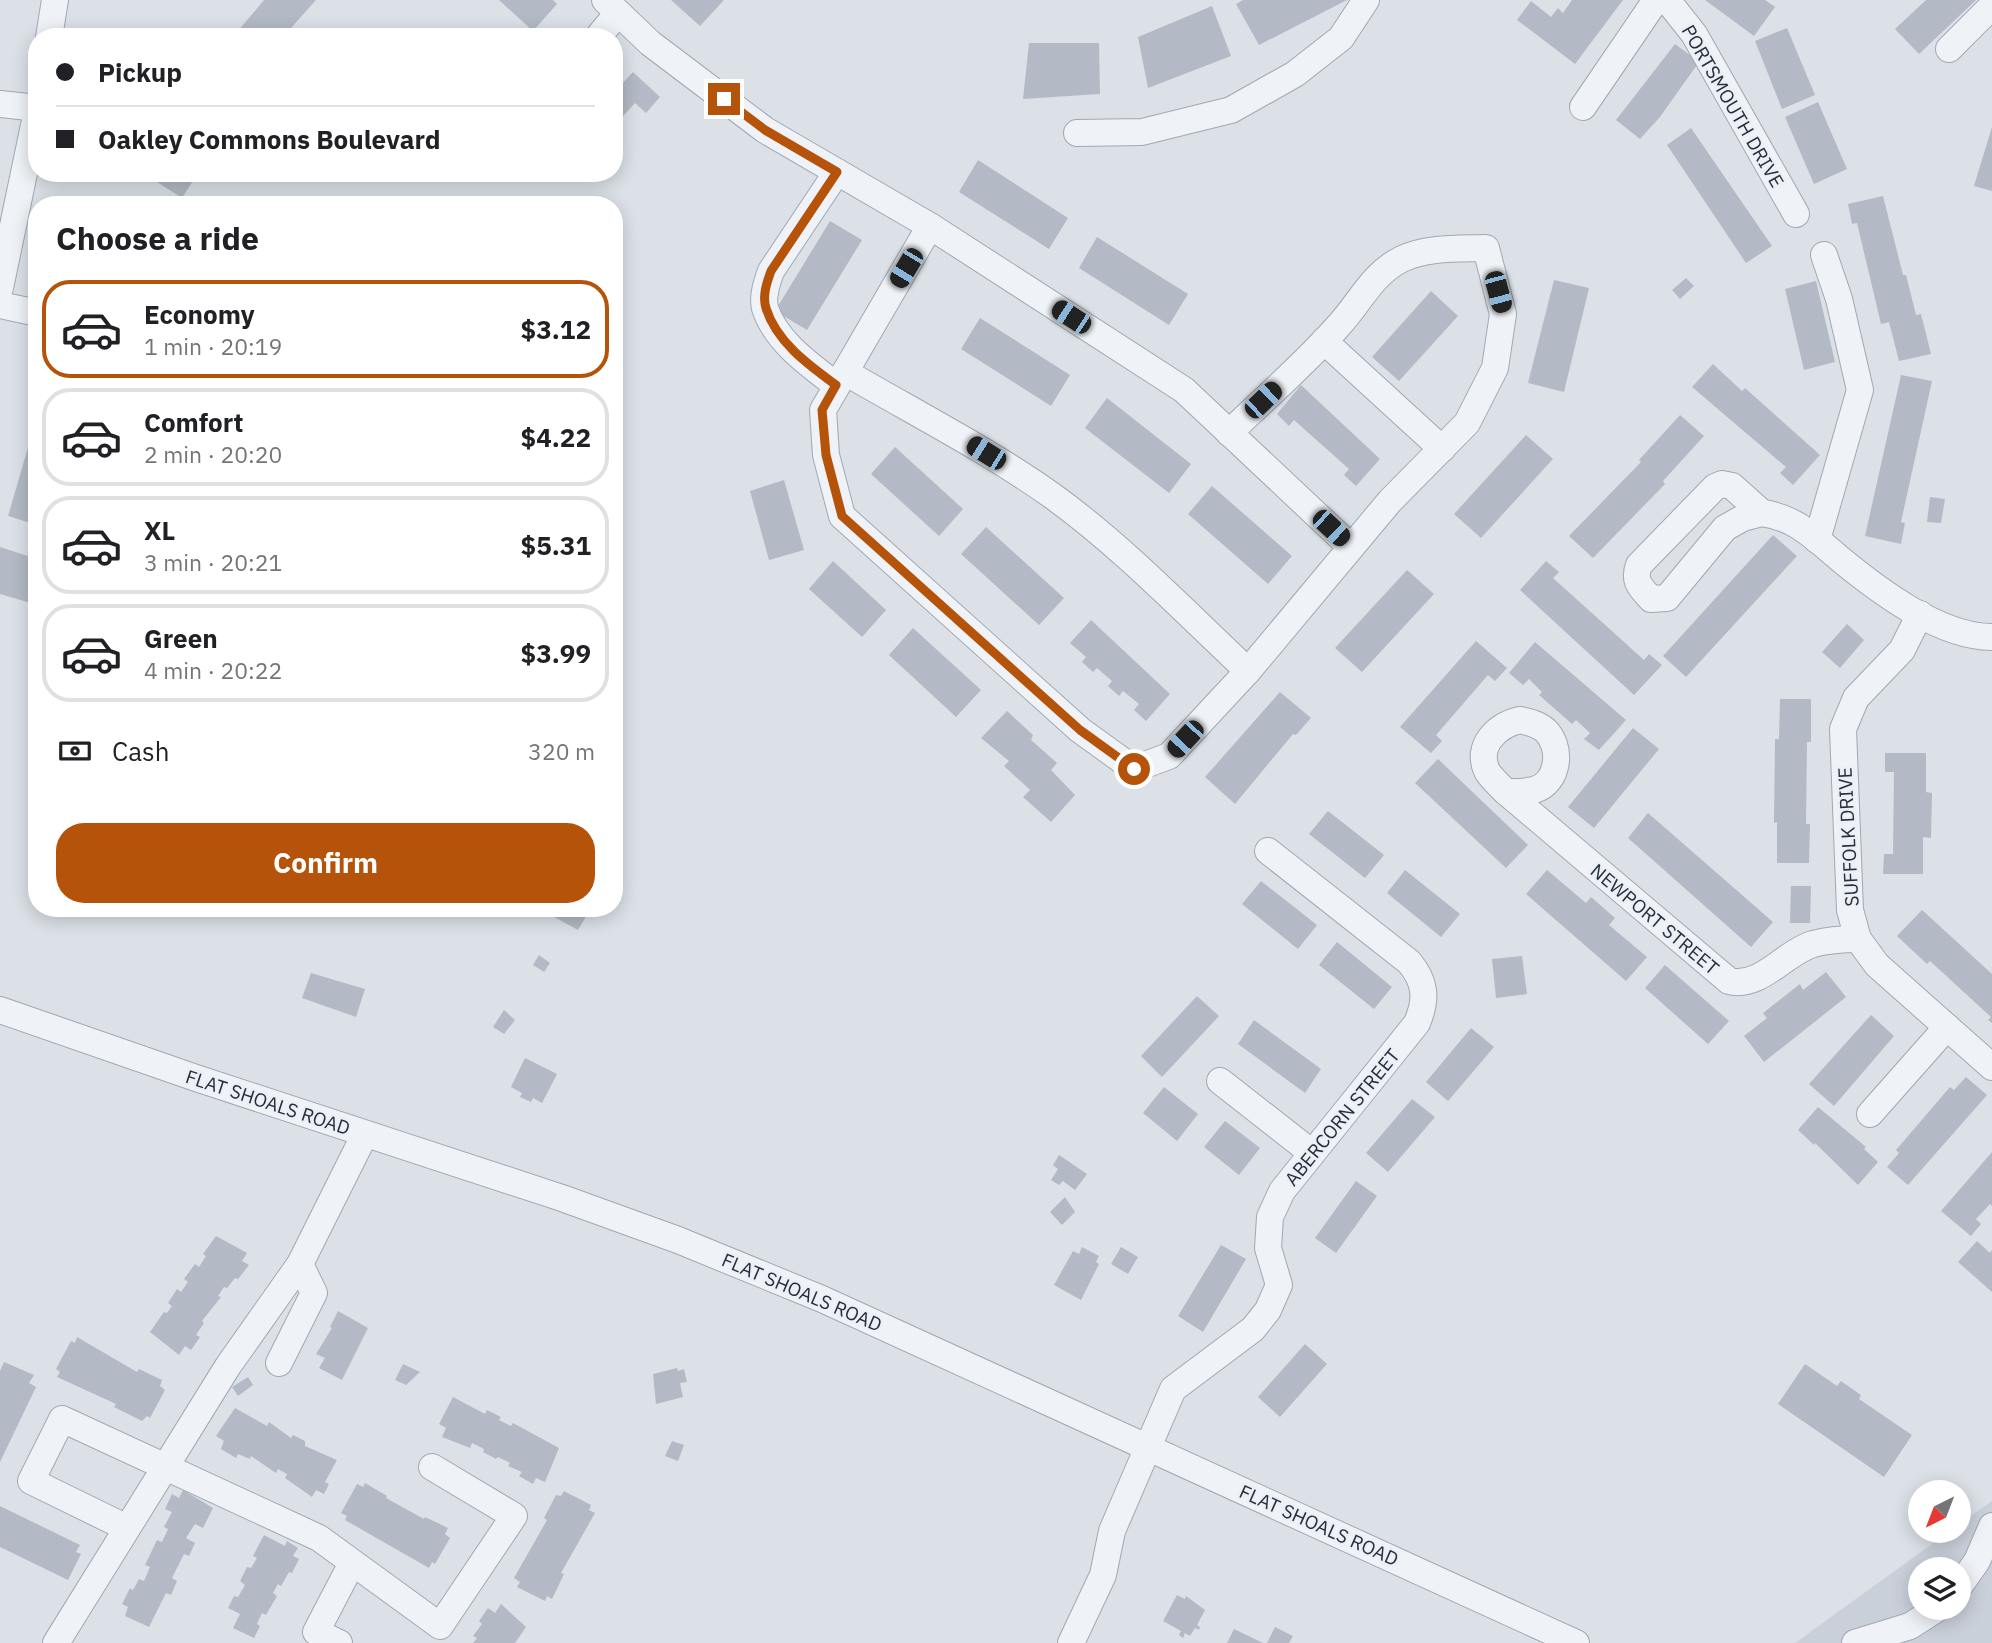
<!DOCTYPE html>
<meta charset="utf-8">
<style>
body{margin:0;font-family:"IBM Plex Sans",sans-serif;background:#f6f6f6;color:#202124;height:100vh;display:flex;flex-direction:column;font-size:26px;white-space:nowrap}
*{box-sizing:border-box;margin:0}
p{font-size:23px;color:#757577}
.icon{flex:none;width:38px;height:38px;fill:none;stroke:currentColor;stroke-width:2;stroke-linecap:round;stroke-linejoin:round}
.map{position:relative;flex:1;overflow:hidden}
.details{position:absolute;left:28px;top:196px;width:595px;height:721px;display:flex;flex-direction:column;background:#fff;border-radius:28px;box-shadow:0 4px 18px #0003}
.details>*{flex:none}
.guide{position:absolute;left:28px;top:28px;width:595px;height:154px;border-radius:28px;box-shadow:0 4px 18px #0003;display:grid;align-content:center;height:154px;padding:0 28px;background:#fff}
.needle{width:46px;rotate:222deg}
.controls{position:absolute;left:1908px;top:1480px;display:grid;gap:14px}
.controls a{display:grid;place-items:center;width:63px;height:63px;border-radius:50%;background:#fff;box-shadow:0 4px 18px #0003;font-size:35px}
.end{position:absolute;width:32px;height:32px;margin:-16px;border:9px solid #b45309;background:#fff;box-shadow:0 0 0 4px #fff}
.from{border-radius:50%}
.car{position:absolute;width:21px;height:42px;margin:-21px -10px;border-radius:9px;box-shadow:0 0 5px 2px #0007;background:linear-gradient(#222 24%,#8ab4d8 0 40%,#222 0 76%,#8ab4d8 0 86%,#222 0)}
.guide b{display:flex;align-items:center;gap:24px;height:66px;font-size:26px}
.guide b+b{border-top:2px solid #e0e0e0}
.guide i{width:18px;height:18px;background:#202124}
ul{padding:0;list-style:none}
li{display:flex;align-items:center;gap:21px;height:98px;margin:0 14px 10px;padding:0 14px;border:4px solid #e0e0e0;border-radius:28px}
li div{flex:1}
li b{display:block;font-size:26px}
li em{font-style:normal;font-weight:700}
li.on{border-color:#b45309}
li>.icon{width:63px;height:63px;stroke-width:1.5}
h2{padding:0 28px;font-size:32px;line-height:84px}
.pay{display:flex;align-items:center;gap:18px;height:77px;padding:0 28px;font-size:26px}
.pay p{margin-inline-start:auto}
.primary-button{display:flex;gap:14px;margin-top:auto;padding:14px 28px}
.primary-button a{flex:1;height:80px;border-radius:28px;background:#b45309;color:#fff;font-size:28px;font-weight:700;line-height:80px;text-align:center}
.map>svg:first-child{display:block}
.built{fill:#cad0da;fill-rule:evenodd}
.building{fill:#b3bac5}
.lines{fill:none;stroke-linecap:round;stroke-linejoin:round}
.minor-casing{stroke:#a1a8b2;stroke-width:28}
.minor{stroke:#eff2f6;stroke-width:26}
.route{stroke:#b45309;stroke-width:9}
.labels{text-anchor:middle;stroke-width:5;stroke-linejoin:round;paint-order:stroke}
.street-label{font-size:19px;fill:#252e3f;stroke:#ecf0f5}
</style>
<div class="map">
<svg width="1992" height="1643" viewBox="0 0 1992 1643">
<rect width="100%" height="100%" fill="#dce1e8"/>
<path class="built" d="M1992 1501V1643H1795L1950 1531H1958V1525ZM1920 1570H1958V1608H1920Z"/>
<g class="building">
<polygon points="264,0 316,0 283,37 233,37"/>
<polygon points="499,0 553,0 557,4 533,31"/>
<polygon points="671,0 724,0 700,26"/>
<polygon points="1243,0 1347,0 1259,45 1236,4"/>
<polygon points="1572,0 1623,0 1575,64 1517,20 1531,1 1551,17 1558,8 1563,13"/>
<polygon points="1705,0 1765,0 1775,7 1754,36"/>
<polygon points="1926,0 1976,0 1919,54 1895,29"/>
<polygon points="1212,6 1231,56 1148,88 1138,37"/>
<polygon points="1787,28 1815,95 1782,109 1755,41"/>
<polygon points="1029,43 1099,43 1100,94 1023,99"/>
<polygon points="1675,44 1699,62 1660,117 1640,139 1616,120"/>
<polygon points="633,72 660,97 646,113 635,103 614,126 614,81 620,86"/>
<polygon points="1818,102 1847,169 1814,184 1785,117"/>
<polygon points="1992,127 1992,191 1974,186"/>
<polygon points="1691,128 1772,246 1746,263 1667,145"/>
<polygon points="978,160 1068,218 1049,249 959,192"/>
<polygon points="143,173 198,173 182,198"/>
<polygon points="428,173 501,173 501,181 428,178"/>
<polygon points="1883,196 1903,275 1906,275 1916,315 1921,314 1931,354 1899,361 1889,322 1881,324 1857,223 1852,224 1848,204"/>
<polygon points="830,221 862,240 807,330 775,311"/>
<polygon points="1097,237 1188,294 1169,325 1079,268"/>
<polygon points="1686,278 1694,286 1680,299 1672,290"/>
<polygon points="1554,280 1589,288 1564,392 1528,383"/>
<polygon points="1816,281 1835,362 1804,370 1785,289"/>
<polygon points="1431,291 1458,316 1399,381 1372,357"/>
<polygon points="980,318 1070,375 1051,406 961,349"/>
<polygon points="1713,364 1742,391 1745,388 1820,455 1793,485 1780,473 1786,467 1692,387"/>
<polygon points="1901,375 1932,381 1901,522 1905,523 1901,544 1865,536"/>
<polygon points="1301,385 1380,459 1356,486 1344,475 1349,469 1294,420 1289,426 1277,414"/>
<polygon points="1107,398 1191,464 1169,493 1085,428"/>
<polygon points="1680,415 1704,436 1663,481 1665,484 1593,558 1569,536 1641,462 1639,460"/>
<polygon points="1526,435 1553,459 1481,538 1454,514"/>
<polygon points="29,444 37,446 37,525 8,516"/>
<polygon points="895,447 963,509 939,536 871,474"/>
<polygon points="784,480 804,550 769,560 750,491"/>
<polygon points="1212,486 1292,556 1268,584 1188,514"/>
<polygon points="1930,497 1945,499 1941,523 1927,522"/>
<polygon points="986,527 1064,598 1039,625 961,554"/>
<polygon points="1773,535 1797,556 1686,677 1663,656"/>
<polygon points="0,547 37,559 37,594 34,604 0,594"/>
<polygon points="833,561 886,610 862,637 809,589"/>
<polygon points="1546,561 1559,572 1553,578 1644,660 1649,654 1662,665 1634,695 1520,590"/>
<polygon points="1407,570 1434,594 1362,672 1335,648"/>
<polygon points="1091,620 1170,694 1146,721 1134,710 1139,704 1123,691 1119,696 1108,686 1112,681 1097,668 1093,672 1082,662 1086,657 1070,643"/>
<polygon points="1847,624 1864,640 1840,668 1822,652"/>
<polygon points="913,628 981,690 956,717 889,655"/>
<polygon points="1476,641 1507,668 1495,681 1488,675 1436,735 1442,741 1431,753 1400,727"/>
<polygon points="1535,642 1626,720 1599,750 1584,739 1590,733 1576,720 1572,724 1539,695 1542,692 1529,679 1523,685 1509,673"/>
<polygon points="1280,692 1311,718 1296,735 1293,734 1235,804 1205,777"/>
<polygon points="1780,699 1811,699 1811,742 1807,742 1806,824 1810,824 1809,863 1777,863 1777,822 1774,823 1775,739 1779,739"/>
<polygon points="1007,711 1033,735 1031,740 1057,763 1051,770 1075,795 1051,822 1023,797 1030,790 1004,766 1009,761 981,738"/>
<polygon points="1633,728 1659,749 1594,828 1568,807"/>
<polygon points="1885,753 1926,753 1926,792 1932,793 1931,838 1923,837 1923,874 1883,874 1884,854 1893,854 1894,772 1885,772"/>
<polygon points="1438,759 1528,845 1506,868 1415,783"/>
<polygon points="1328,811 1384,855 1365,878 1309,834"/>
<polygon points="1648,813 1773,922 1751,947 1628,838"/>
<polygon points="1405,870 1460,914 1441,937 1387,893"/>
<polygon points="1547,870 1586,903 1591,897 1615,918 1609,925 1647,957 1626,981 1526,894"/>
<polygon points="1261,881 1317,925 1298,949 1242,904"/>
<polygon points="1791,886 1811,886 1810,923 1790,923"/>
<polygon points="560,908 591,908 578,930 554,917"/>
<polygon points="1922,910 1992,974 1992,1023 1988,1020 1991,1017 1930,961 1927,964 1897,936"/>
<polygon points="1337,942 1392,987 1374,1009 1319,965"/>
<polygon points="539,955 550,963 544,972 533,965"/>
<polygon points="1522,956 1527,994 1496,998 1492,959"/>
<polygon points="1665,965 1729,1021 1708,1044 1645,988"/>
<polygon points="1826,972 1846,997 1764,1062 1744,1036 1767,1018 1763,1013 1800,984 1803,990"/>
<polygon points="311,973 365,989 356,1017 302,998"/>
<polygon points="1197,996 1219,1016 1162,1077 1141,1056"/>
<polygon points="504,1010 515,1020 504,1034 493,1027"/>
<polygon points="1871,1015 1894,1036 1834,1106 1809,1084"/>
<polygon points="1254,1020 1321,1069 1305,1093 1238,1044"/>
<polygon points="1471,1028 1494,1047 1448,1101 1426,1082"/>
<polygon points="525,1058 557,1074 542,1103 533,1098 531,1102 520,1097 522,1093 511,1087"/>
<polygon points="1966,1077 1987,1095 1908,1185 1887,1167 1899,1153 1896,1150 1950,1087 1954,1090"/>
<polygon points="1164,1087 1198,1114 1177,1141 1143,1113"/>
<polygon points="1412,1099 1435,1117 1388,1172 1366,1153"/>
<polygon points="1818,1107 1866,1147 1864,1149 1878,1162 1858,1185 1815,1143 1814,1145 1798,1130"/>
<polygon points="1225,1121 1260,1148 1239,1175 1204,1147"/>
<polygon points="1992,1152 1992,1206 1990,1204 1976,1219 1981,1224 1971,1236 1941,1211"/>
<polygon points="1059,1155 1087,1174 1075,1190 1063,1181 1059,1185 1051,1180 1058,1169 1053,1165"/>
<polygon points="1356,1181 1377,1196 1336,1253 1315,1238"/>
<polygon points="1065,1197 1075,1212 1062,1225 1050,1212"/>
<polygon points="216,1236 247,1253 242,1261 249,1265 238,1279 235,1278 227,1288 224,1287 218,1296 221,1297 202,1321 204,1323 196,1335 200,1337 191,1350 185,1346 179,1355 150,1332 164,1312 167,1313 172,1306 168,1303 177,1289 181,1292 188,1282 184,1279 195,1264 199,1267 206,1256 203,1254"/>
<polygon points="1977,1241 1990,1253 1992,1250 1992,1292 1958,1262"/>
<polygon points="1221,1245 1246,1259 1203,1332 1178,1316"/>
<polygon points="1082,1247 1099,1256 1096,1262 1099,1264 1081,1300 1054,1285 1073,1251 1079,1254"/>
<polygon points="1121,1247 1138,1257 1128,1274 1111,1264"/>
<polygon points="338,1311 368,1328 342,1380 319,1368 325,1358 316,1354 332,1328 330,1327"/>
<polygon points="77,1337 137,1372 139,1369 162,1380 160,1386 165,1390 150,1418 147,1416 142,1421 114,1407 116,1404 57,1377 60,1372 56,1369 71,1341 75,1343"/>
<polygon points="1305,1344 1327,1364 1280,1417 1258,1397"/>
<polygon points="4,1362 34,1375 29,1383 36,1387 0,1462 0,1371"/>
<polygon points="403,1364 420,1372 406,1385 395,1380"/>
<polygon points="1805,1364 1837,1386 1841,1381 1861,1395 1859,1399 1912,1435 1884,1477 1778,1404"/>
<polygon points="677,1368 678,1371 684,1369 687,1382 680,1383 683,1397 656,1404 653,1374"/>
<polygon points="248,1377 253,1385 238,1396 232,1387"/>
<polygon points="453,1397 485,1414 487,1410 501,1417 499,1420 511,1426 513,1423 559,1448 545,1482 536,1478 533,1484 519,1476 522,1472 508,1466 510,1463 498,1457 496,1459 483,1452 484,1449 472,1443 470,1448 442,1437 446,1428 439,1424"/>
<polygon points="235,1408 267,1426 269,1422 291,1438 293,1435 305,1441 305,1446 337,1460 325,1482 329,1484 324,1494 316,1490 312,1497 285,1478 287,1474 278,1469 276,1473 251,1456 250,1459 238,1454 236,1458 221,1449 224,1441 216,1436"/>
<polygon points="672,1441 684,1445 678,1461 665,1456"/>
<polygon points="365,1483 387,1496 386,1498 424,1519 425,1517 448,1528 445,1534 450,1538 435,1564 432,1562 429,1568 345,1520 347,1516 341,1513 357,1484 363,1487"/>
<polygon points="183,1490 213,1508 203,1528 195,1524 186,1538 195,1543 189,1556 184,1554 172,1578 177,1581 171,1595 166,1593 149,1627 125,1616 128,1607 122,1604 130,1588 133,1590 139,1579 144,1581 150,1567 145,1565 157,1540 162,1542 168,1529 164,1527 172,1512 165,1509 172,1494 179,1498"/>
<polygon points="564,1491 591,1505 589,1510 595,1513 561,1573 564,1574 552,1599 547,1596 545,1601 517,1587 520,1582 514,1578 547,1520 544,1518 556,1495 561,1496"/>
<polygon points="0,1506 80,1545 76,1552 81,1554 68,1580 0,1547"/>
<polygon points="264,1535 285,1546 287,1541 298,1548 293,1556 299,1559 292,1573 289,1572 281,1586 278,1584 273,1593 277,1596 266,1615 262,1613 257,1624 260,1626 254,1638 233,1628 240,1614 228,1608 234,1596 238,1597 245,1585 240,1581 247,1567 251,1568 257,1558 253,1556"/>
<polygon points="1177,1595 1185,1599 1186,1596 1205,1610 1197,1625 1200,1627 1199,1630 1195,1628 1190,1636 1185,1633 1183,1638 1179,1635 1181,1631 1163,1621"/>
<polygon points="501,1604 526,1627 515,1643 473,1643 477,1638 473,1636 482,1624 479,1621 488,1608 495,1613"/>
<polygon points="1275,1627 1293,1636 1289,1643 1267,1643"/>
<polygon points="1234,1629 1263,1643 1227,1643"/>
</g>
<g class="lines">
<g class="minor-casing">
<g id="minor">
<polyline points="605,0 650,43 765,130 930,226 1184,390 1351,547"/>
<polyline points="1667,0 1694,34 1796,214"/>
<polyline points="49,37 55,0"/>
<polyline points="598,37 618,13"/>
<polyline points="1949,49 1992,6"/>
<polyline points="0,104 37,108"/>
<polyline points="1583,107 1656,0"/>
<polyline points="1077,133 1142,132 1231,110 1295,74 1341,38 1366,0"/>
<path d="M930 226 823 410 826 455 842 516 1080 730 1134 769 1169 756 1248 671 1390 501 1467 423 1495 368 1503 314 1486 248C1459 249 1427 247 1402 259 1373 273 1360 302 1340 324 1306 363 1266 397 1229 433"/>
<polyline points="0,288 37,111"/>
<polyline points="0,305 37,313"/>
<polyline points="1324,341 1442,449"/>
<path d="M845 372C915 413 988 450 1054 497 1124 548 1185 612 1248 671"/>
<path d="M836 385C810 365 776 342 765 308 762 296 767 282 771 271L837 172"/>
<path d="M1722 484 1732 486 1762 513 1743 518 1725 528 1667 598 1651 599C1640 587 1633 581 1639 565L1715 487Z"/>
<path d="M1762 513C1795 517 1815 538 1840 559 1879 591 1940 637 1992 637"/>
<polyline points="1817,540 1860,390 1839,299 1824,255"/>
<polyline points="1920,614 1902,650 1856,698 1843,729 1850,910 1858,939 1877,965 1992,1067"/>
<path d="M1520 720C1529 722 1538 724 1545 730 1563 747 1559 783 1534 790 1525 792 1515 792 1506 792 1500 786 1491 778 1487 771 1475 745 1498 725 1520 720Z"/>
<path d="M1506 792 1729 981C1760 989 1784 953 1813 944 1828 940 1843 939 1858 939"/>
<polyline points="0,1010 196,1078 562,1198 678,1240 822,1299 1576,1643"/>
<polyline points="1220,1081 1312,1153"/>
<polyline points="1870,1114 1947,1027"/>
<polyline points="279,1363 314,1293 300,1264"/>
<polyline points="127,1528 31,1481 62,1419 319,1538 440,1626 514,1516 432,1467"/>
<polyline points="1958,1588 1977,1561 1992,1526"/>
<polyline points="56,1643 228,1366 300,1264 365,1134"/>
<polyline points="339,1643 316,1632 352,1563"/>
<path d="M1071 1643 1103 1575 1112 1531 1173 1389 1253 1329 1268 1310 1279 1285 1268 1248 1270 1217 1282 1191 1417 1023C1427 999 1426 982 1409 962L1268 851"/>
<polyline points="1855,1643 1910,1626 1938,1608"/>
</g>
</g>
<use href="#minor" class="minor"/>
</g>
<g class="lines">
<path class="route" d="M724 99 765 130 837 172 771 271C767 282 762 296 766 308 776 342 810 366 836 385L822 410 826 455 842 516 1080 730 1134 769"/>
</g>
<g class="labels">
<g class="street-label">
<text transform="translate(1733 106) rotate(60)" y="7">PORTSMOUTH DRIVE</text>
<text transform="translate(1848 837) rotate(-93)" y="7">SUFFOLK DRIVE</text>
<text transform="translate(1655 919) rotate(40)" y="7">NEWPORT STREET</text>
<text transform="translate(268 1102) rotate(18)" y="7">FLAT SHOALS ROAD</text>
<text transform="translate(1342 1117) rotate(-51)" y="7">ABERCORN STREET</text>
<text transform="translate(802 1292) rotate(23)" y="7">FLAT SHOALS ROAD</text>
<text transform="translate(1319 1525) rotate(24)" y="7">FLAT SHOALS ROAD</text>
</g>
</g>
</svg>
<div class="controls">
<a><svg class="needle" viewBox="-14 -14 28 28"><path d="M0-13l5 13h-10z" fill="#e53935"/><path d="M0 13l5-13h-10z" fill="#757577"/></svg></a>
<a><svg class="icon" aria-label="layers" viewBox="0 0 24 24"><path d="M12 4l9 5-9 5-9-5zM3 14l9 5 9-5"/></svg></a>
</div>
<i class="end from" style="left:1134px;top:769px"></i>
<i class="end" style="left:724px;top:99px"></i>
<i class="car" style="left:906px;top:268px;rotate:211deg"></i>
<i class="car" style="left:1498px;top:292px;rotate:165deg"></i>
<i class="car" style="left:1071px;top:317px;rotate:303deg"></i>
<i class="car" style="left:1263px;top:400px;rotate:46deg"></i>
<i class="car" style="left:986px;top:453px;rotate:302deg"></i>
<i class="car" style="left:1331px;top:528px;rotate:133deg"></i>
<i class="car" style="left:1185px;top:739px;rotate:223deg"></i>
<div class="guide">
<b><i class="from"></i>Pickup</b>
<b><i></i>Oakley Commons Boulevard</b>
</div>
<section class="details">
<h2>Choose a ride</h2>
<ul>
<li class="on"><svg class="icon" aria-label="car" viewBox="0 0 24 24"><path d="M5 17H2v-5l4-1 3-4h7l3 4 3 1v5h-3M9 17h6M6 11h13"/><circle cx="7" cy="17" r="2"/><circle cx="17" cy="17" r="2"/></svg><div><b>Economy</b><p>1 min · 20:19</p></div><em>$3.12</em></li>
<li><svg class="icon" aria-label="car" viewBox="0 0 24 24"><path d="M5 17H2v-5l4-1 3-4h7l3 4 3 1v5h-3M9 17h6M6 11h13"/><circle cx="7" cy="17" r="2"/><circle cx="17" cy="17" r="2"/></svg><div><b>Comfort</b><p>2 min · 20:20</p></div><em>$4.22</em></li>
<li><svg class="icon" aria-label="car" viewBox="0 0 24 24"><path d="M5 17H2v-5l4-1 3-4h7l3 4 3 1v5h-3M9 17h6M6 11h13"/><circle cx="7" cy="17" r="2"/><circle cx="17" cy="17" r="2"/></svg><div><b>XL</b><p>3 min · 20:21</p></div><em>$5.31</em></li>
<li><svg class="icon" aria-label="car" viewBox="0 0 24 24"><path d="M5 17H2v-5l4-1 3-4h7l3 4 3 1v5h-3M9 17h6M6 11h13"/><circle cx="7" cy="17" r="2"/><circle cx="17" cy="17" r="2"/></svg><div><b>Green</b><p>4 min · 20:22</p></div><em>$3.99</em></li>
</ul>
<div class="pay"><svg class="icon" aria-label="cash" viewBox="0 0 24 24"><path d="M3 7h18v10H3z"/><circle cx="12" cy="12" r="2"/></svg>Cash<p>320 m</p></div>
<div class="primary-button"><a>Confirm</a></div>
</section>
</div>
